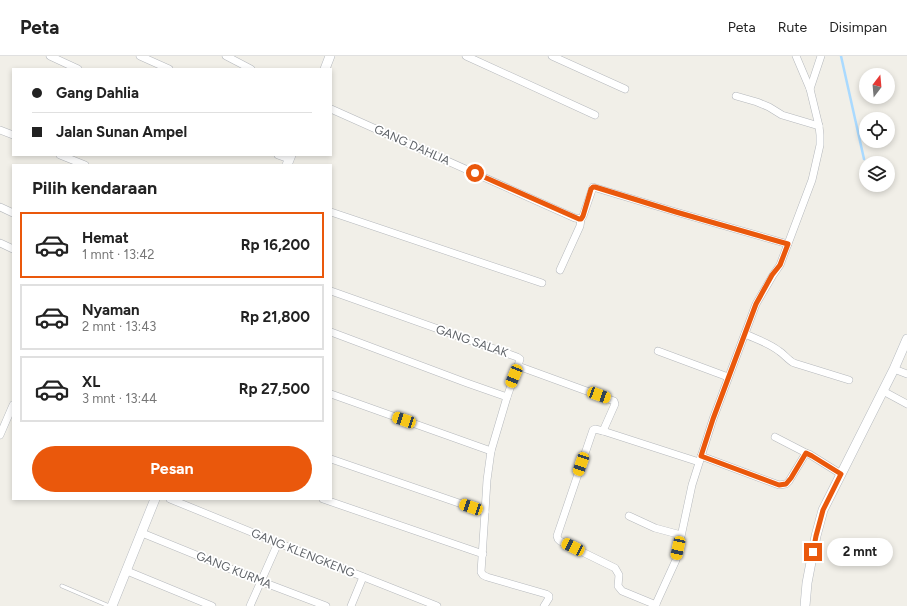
<!DOCTYPE html>
<html lang="id">
<meta charset="utf-8">
<style>
body{margin:0;font-family:Figtree,sans-serif;background:#f6f6f6;color:#222;height:100vh;display:flex;flex-direction:column;font-size:15px;white-space:nowrap}
*{box-sizing:border-box;margin:0}
p{font-size:13px;color:#767676}
.icon{flex:none;width:22px;height:22px;fill:none;stroke:currentColor;stroke-width:2;stroke-linecap:round;stroke-linejoin:round}
.map{position:relative;flex:1;overflow:hidden}
.details{position:absolute;left:12px;top:108px;width:320px;height:336px;display:flex;flex-direction:column;background:#fff;border-radius:0px;box-shadow:0 2px 6px #0003}
.details>*{flex:none}
.hud{position:absolute;left:12px;top:12px;width:320px;height:88px;border-radius:0px;box-shadow:0 2px 6px #0003;display:grid;align-content:center;height:88px;padding:0 20px;background:#fff}
.needle{width:26px;rotate:16deg}
.tools{position:absolute;left:859px;top:12px;display:grid;gap:8px}
.tools a{display:grid;place-items:center;width:36px;height:36px;border-radius:50%;background:#fff;box-shadow:0 2px 6px #0003;font-size:20px}
.end{position:absolute;width:18px;height:18px;margin:-9px;border:5px solid #ea580c;background:#fff;box-shadow:0 0 0 2px #fff}
.from{border-radius:50%}
.bubble{position:absolute;height:28px;border-radius:14px;background:#fff;box-shadow:0 2px 6px #0003;font-size:13px;font-weight:700;line-height:28px;text-align:center}
.car{position:absolute;width:12px;height:24px;margin:-12px -6px;border-radius:5px;box-shadow:0 0 3px 1px #0007;background:linear-gradient(#f5c518 24%,#345 0 40%,#f5c518 0 76%,#345 0 86%,#f5c518 0)}
.hud b{display:flex;align-items:center;gap:14px;height:38px;font-size:15px}
.hud b+b{border-top:1px solid #e0e0e0}
.hud i{width:10px;height:10px;background:#222}
ul{padding:0;list-style:none}
li{display:flex;align-items:center;gap:12px;height:66px;margin:0 8px 6px;padding:0 12px;border:2px solid #e0e0e0;border-radius:0px}
li div{flex:1}
li b{display:block;font-size:15px}
li em{font-style:normal;font-weight:700}
li.active{border-color:#ea580c}
li>.icon{width:36px;height:36px;stroke-width:1.5}
h2{padding:0 20px;font-size:18px;line-height:48px}
.action{display:flex;gap:8px;margin-top:auto;padding:8px 20px}
.action a{flex:1;height:46px;border-radius:24px;background:#ea580c;color:#fff;font-size:16px;font-weight:700;line-height:46px;text-align:center}
header{display:flex;align-items:center;gap:24px;box-sizing:border-box;height:56px;padding:0 20px;background:#fff;border-bottom:1px solid #e0e0e0}
header strong{font-size:19px}
nav{display:flex;gap:22px;margin-inline-start:auto;font-size:14px}
.map>svg:first-child{display:block}
.lines{fill:none;stroke-linecap:round;stroke-linejoin:round}
.stream{stroke:#aadaff;stroke-width:2.5}
.service-casing{stroke:#b5b8bc;stroke-width:4.5}
.minor-casing{stroke:#b5b8bc;stroke-width:8}
.secondary-casing{stroke:#b6babf;stroke-width:10}
.service{stroke:#fff;stroke-width:3.5}
.minor{stroke:#fff;stroke-width:7}
.secondary{stroke:#fff;stroke-width:9}
.route{stroke:#ea580c;stroke-width:5}
.labels{text-anchor:middle;stroke-width:3.5;stroke-linejoin:round;paint-order:stroke}
.street-label{font-size:12px;fill:#5f6368;stroke:#fff}
</style>
<header>
<strong>Peta</strong>
<nav><a>Peta</a><a>Rute</a><a>Disimpan</a></nav>
</header>
<div class="map">
<svg width="907" height="550" viewBox="0 0 907 550">
<rect width="100%" height="100%" fill="#f1efe8"/>
<g class="lines">
<polyline class="stream" points="841,0 864,103"/>
<g class="service-casing">
<polyline id="service" points="62,530 109,550"/>
</g>
<g class="minor-casing">
<g id="minor">
<polyline points="50,0 78,13"/>
<polyline points="140,0 169,13"/>
<polyline points="226,0 251,13"/>
<polyline points="466,0 595,59"/>
<polyline points="552,0 625,33"/>
<polyline points="796,0 810,33"/>
<polyline points="736,40 757,46 769,51 782,59 819,70"/>
<polyline points="331,53 575,162 581,163"/>
<polyline points="0,74 13,79"/>
<polyline points="60,99 85,109"/>
<polyline points="278,99 289,103"/>
<polyline points="0,151 13,157"/>
<polyline points="331,156 542,227"/>
<polyline points="0,187 13,193"/>
<polyline points="560,214 580,170 581,163 583,160 593,131 676,156 788,188"/>
<polyline points="331,235 517,301 520,303 518,310 507,341 491,395 487,424 485,456 481,516 483,519 487,521 546,538 549,540 549,542 544,550"/>
<polyline points="331,276 467,327 507,341"/>
<path d="M745 278C756 283 769 287 779 295 784 298 788 304 794 307L849 324"/>
<polyline points="658,295 728,321"/>
<polyline points="518,310 614,345 615,348 603,375 699,406"/>
<polyline points="894,313 907,318"/>
<polyline points="883,335 907,348"/>
<polyline points="331,338 491,395"/>
<polyline points="603,375 595,373 593,374 557,480 558,483 560,485 615,512 619,519 618,530 622,535 656,549"/>
<polyline points="0,379 13,349"/>
<polyline points="775,381 806,397"/>
<polyline points="701,400 779,429 786,428 789,425 806,397 809,398 841,418"/>
<polyline points="331,403 485,456"/>
<polyline points="170,443 278,487 437,550"/>
<polyline points="323,443 483,498"/>
<polyline points="629,460 655,472 681,479"/>
<polyline points="142,477 260,525 326,550"/>
<polyline points="127,515 212,550"/>
<polyline points="250,550 278,487"/>
<polyline points="351,550 363,521"/>
<polyline points="655,550 676,504 692,429 713,363 756,248 773,219 780,209 812,124 820,89 820,79 819,70 810,33 821,0"/>
</g>
</g>
<g class="secondary-casing">
<g id="secondary">
<polyline points="325,13 330,0"/>
<polyline points="287,109 291,99"/>
<polyline points="112,550 155,443"/>
<polyline points="805,550 807,527 816,480 823,454 894,313 907,283"/>
</g>
</g>
<use href="#service" class="service"/>
<use href="#minor" class="minor"/>
<use href="#secondary" class="secondary"/>
</g>
<g class="lines">
<polyline class="route" points="475,117 579,163 581,163 583,160 591,133 593,131 595,131 676,156 788,188 780,209 772,219 756,248 713,363 701,400 779,429 786,428 791,422 806,397 812,400 841,418 823,454 816,480 813,496"/>
</g>
<g class="labels">
<g class="street-label">
<text transform="translate(412 89) rotate(24)" y="4">GANG DAHLIA</text>
<text transform="translate(472 285) rotate(19)" y="4">GANG SALAK</text>
<text transform="translate(303 497) rotate(22)" y="4">GANG KLENGKENG</text>
<text transform="translate(234 514) rotate(22)" y="4">GANG KURMA</text>
</g>
</g>
</svg>
<div class="tools">
<a><svg class="needle" viewBox="-14 -14 28 28"><path d="M0-13l5 13h-10z" fill="#e53935"/><path d="M0 13l5-13h-10z" fill="#767676"/></svg></a>
<a><svg class="icon" aria-label="locate" viewBox="0 0 24 24"><circle cx="12" cy="12" r="6"/><path d="M12 2v4M12 18v4M2 12h4M18 12h4"/></svg></a>
<a><svg class="icon" aria-label="layers" viewBox="0 0 24 24"><path d="M12 4l9 5-9 5-9-5zM3 14l9 5 9-5"/></svg></a>
</div>
<i class="end from" style="left:475px;top:117px"></i>
<i class="end" style="left:813px;top:496px"></i>
<div class="bubble" style="left:827px;top:482px;width:66px">2 mnt</div>
<i class="car" style="left:514px;top:320px;rotate:202deg"></i>
<i class="car" style="left:599px;top:339px;rotate:110deg"></i>
<i class="car" style="left:404px;top:364px;rotate:289deg"></i>
<i class="car" style="left:581px;top:408px;rotate:199deg"></i>
<i class="car" style="left:471px;top:451px;rotate:289deg"></i>
<i class="car" style="left:573px;top:491px;rotate:296deg"></i>
<i class="car" style="left:678px;top:492px;rotate:192deg"></i>
<div class="hud">
<b><i class="from"></i>Gang Dahlia</b>
<b><i></i>Jalan Sunan Ampel</b>
</div>
<section class="details">
<h2>Pilih kendaraan</h2>
<ul>
<li class="active"><svg class="icon" aria-label="car" viewBox="0 0 24 24"><path d="M5 17H2v-5l4-1 3-4h7l3 4 3 1v5h-3M9 17h6M6 11h13"/><circle cx="7" cy="17" r="2"/><circle cx="17" cy="17" r="2"/></svg><div><b>Hemat</b><p>1 mnt · 13:42</p></div><em>Rp 16,200</em></li>
<li><svg class="icon" aria-label="car" viewBox="0 0 24 24"><path d="M5 17H2v-5l4-1 3-4h7l3 4 3 1v5h-3M9 17h6M6 11h13"/><circle cx="7" cy="17" r="2"/><circle cx="17" cy="17" r="2"/></svg><div><b>Nyaman</b><p>2 mnt · 13:43</p></div><em>Rp 21,800</em></li>
<li><svg class="icon" aria-label="car" viewBox="0 0 24 24"><path d="M5 17H2v-5l4-1 3-4h7l3 4 3 1v5h-3M9 17h6M6 11h13"/><circle cx="7" cy="17" r="2"/><circle cx="17" cy="17" r="2"/></svg><div><b>XL</b><p>3 mnt · 13:44</p></div><em>Rp 27,500</em></li>
</ul>
<div class="action"><a>Pesan</a></div>
</section>
</div>
